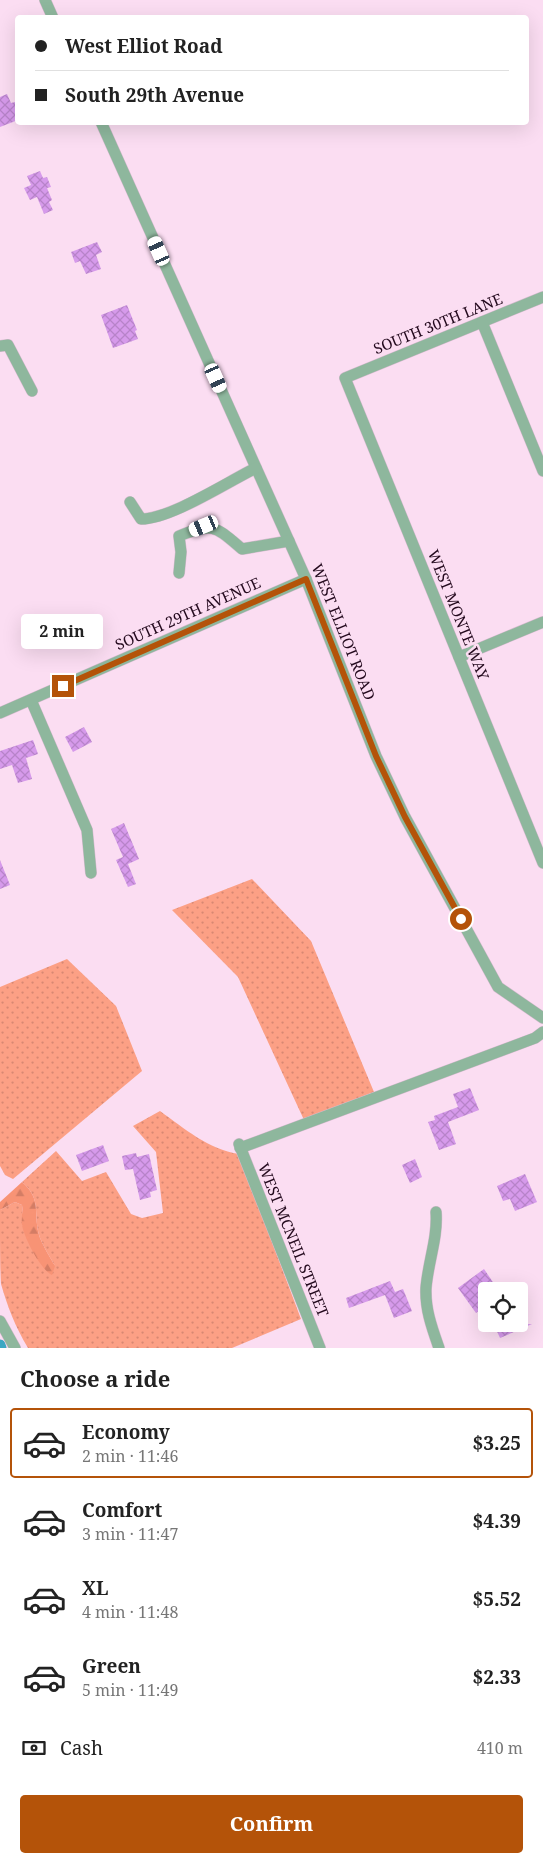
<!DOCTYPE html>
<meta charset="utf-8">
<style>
body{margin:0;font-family:"Noto Serif",serif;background:#f6f6f6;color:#222;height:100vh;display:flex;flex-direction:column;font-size:19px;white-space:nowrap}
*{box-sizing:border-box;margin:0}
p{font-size:16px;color:#767676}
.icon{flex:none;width:28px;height:28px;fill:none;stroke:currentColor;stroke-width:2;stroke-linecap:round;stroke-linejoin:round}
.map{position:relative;height:1348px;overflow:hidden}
.details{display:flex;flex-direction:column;background:#fff;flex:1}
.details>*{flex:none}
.hud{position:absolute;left:15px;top:15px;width:514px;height:110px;border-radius:5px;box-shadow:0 5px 20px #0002;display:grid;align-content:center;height:110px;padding:0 20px;background:#fff}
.tools{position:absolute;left:478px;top:1282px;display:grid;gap:10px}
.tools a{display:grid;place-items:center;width:50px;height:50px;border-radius:5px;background:#fff;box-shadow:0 5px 20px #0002;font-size:25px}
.end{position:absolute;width:22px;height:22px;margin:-11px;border:6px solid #b45309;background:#fff;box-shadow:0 0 0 2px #fff}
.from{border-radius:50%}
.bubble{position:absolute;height:35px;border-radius:5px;background:#fff;box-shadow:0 5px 20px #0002;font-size:16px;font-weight:700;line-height:35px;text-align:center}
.car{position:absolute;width:15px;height:30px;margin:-15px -8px;border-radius:6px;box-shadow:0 0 4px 1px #0007;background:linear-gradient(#fff 24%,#345 0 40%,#fff 0 76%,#345 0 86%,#fff 0)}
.hud b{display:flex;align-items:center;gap:18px;height:48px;font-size:19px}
.hud b+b{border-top:1px solid #e0e0e0}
.hud i{width:12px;height:12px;background:#222}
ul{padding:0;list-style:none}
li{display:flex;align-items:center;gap:15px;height:70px;margin:0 10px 8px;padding:0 10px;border:2px solid transparent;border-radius:5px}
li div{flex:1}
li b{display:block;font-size:19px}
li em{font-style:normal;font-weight:700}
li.selected{border-color:#b45309}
li>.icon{width:45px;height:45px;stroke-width:1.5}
h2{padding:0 20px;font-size:22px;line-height:60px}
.pay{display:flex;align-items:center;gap:12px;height:55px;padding:0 20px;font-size:19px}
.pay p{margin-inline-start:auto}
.button{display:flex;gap:10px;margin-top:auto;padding:10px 20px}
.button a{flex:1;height:58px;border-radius:5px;background:#b45309;color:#fff;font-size:20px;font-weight:700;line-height:58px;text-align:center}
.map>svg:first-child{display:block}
.grass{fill:url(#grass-dots)}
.forest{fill:url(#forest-firs)}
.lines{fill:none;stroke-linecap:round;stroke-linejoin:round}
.canal{stroke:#3ba7c2;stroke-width:11}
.building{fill:url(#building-cross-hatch)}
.minor-casing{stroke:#d8bbd0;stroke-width:12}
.minor{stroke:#8eb79d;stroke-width:11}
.route{stroke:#b45309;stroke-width:6}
.labels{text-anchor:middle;stroke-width:5;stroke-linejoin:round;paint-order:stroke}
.street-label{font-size:15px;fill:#23091d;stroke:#fbddf2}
</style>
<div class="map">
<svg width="543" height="1348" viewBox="0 0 543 1348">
<defs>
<pattern id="grass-dots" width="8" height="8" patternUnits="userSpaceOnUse" patternTransform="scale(1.25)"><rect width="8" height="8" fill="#fca085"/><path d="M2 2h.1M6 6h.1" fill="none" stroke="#d88872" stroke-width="1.8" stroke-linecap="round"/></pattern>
<pattern id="forest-firs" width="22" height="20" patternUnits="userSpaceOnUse" patternTransform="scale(1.25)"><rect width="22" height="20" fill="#f89375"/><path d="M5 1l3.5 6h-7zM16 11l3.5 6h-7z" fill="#d47d65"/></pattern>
<pattern id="building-cross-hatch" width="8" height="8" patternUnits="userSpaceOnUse" patternTransform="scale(1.25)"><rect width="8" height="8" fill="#d69aeb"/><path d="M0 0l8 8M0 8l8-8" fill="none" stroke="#b783c9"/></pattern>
</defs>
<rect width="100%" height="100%" fill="#fbddf2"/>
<g class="grass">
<polygon points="252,879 311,941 374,1092 304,1120 238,977 172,910"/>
<polygon points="67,959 116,1006 142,1071 13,1179 5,1175 0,1166 0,987"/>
<path d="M160 1111C185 1129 208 1149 239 1154L301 1319 232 1348H28C15 1326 8 1308 1 1284 0 1270 0 1227 0 1210L15 1202 22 1205V1225L55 1266C50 1257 44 1248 40 1238 32 1213 43 1200 22 1182L56 1151 82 1181 106 1172 131 1214 142 1218 163 1213 156 1152 133 1126Z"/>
</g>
<path class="forest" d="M22 1182C43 1200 32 1213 40 1238 44 1248 50 1257 55 1266L52 1275C41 1270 24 1238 22 1225 21 1218 23 1212 22 1205L15 1202 0 1210V1202Z"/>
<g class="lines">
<polyline class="canal" points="0,1345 1,1348"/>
</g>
<g class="building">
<polygon points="7,94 11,103 15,102 18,108 18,120 0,127 0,97"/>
<polygon points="40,171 43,178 47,177 51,187 47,188 52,200 49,202 53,210 44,214 37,197 30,200 24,188 31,185 27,176"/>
<polygon points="97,242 102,252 96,255 101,269 86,274 80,261 75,263 71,252"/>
<polygon points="127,305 137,330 135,331 138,339 113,348 101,315"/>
<polygon points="84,727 92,742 73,752 65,737"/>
<polygon points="33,740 38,754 26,758 32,779 18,783 12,765 0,769 0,751"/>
<polygon points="124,823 139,859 128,864 136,884 128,887 116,860 123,857 111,829"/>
<polygon points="0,860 10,885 0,889"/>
<polygon points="470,1088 479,1110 448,1122 456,1144 439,1150 428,1122 435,1120 434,1116 458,1107 453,1094"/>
<polygon points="103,1145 109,1161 82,1171 76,1155"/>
<polygon points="136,1153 137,1157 149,1154 157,1190 150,1192 151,1197 140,1200 133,1169 125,1170 122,1156"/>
<polygon points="415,1159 422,1177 410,1183 402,1165"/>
<polygon points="525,1174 537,1202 515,1211 510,1199 503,1201 497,1186"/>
<polygon points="484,1269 499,1291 486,1291 486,1306 476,1313 458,1288"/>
<polygon points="390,1281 395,1292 403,1289 412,1311 394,1318 385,1295 349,1308 346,1298"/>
<polygon points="503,1324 532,1324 500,1338 495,1327"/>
</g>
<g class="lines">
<g class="minor-casing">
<g id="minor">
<polyline points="45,0 53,18"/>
<polyline points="101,122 306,579 376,756 405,817 498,987 543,1018"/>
<polyline points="543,297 345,378 543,863"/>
<polyline points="482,322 543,471"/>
<polyline points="0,346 8,345 32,391"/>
<path d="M130 502 141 519C171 519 227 482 256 468"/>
<path d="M179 573 181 552 179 536C213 522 215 526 242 549L289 541"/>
<polyline points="459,657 543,622"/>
<polyline points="31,700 87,830 91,873"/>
<polyline points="0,713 306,579"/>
<polyline points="239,1144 320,1348"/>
<polyline points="240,1148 535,1038 543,1032"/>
<path d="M436 1212C438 1238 428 1262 426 1288 425 1309 432 1328 439 1348"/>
<polyline points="0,1321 15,1348"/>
</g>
</g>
<use href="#minor" class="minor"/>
</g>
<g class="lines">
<polyline class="route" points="63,686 306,579 376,756 405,817 461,919"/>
</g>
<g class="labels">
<g class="street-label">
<text transform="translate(438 324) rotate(-22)" y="5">SOUTH 30TH LANE</text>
<text transform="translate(188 614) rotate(-24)" y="5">SOUTH 29TH AVENUE</text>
<text transform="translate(458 615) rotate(68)" y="5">WEST MONTE WAY</text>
<text transform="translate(343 632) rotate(68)" y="5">WEST ELLIOT ROAD</text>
<text transform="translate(293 1240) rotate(68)" y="5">WEST MCNEIL STREET</text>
</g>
</g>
</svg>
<div class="tools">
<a><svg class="icon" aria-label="locate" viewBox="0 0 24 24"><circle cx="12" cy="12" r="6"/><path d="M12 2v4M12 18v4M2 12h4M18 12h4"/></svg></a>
</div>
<i class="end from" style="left:461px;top:919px"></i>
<i class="end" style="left:63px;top:686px"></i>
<div class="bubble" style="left:21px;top:614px;width:82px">2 min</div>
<i class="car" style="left:159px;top:251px;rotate:336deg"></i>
<i class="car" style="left:216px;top:378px;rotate:156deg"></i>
<i class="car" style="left:204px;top:526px;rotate:248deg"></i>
<div class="hud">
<b><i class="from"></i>West Elliot Road</b>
<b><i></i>South 29th Avenue</b>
</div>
</div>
<section class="details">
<h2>Choose a ride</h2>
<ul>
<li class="selected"><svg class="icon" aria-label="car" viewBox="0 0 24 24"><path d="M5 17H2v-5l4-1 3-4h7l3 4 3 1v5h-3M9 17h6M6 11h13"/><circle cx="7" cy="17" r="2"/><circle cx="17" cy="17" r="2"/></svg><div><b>Economy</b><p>2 min · 11:46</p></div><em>$3.25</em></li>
<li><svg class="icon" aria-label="car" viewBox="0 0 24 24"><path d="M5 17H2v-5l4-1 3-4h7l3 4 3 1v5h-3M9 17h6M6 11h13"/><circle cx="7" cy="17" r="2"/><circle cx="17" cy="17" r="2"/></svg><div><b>Comfort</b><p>3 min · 11:47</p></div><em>$4.39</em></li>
<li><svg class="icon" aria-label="car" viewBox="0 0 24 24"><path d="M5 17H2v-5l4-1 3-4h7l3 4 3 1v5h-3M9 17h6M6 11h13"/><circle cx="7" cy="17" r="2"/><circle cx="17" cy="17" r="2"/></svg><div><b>XL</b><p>4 min · 11:48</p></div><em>$5.52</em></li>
<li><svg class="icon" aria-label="car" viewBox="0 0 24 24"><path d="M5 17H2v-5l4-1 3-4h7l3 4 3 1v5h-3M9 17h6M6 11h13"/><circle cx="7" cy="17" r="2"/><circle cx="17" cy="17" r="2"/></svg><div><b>Green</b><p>5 min · 11:49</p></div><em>$2.33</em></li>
</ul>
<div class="pay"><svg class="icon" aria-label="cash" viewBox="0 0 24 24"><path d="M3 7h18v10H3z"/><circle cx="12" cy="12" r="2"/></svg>Cash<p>410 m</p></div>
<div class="button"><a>Confirm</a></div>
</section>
